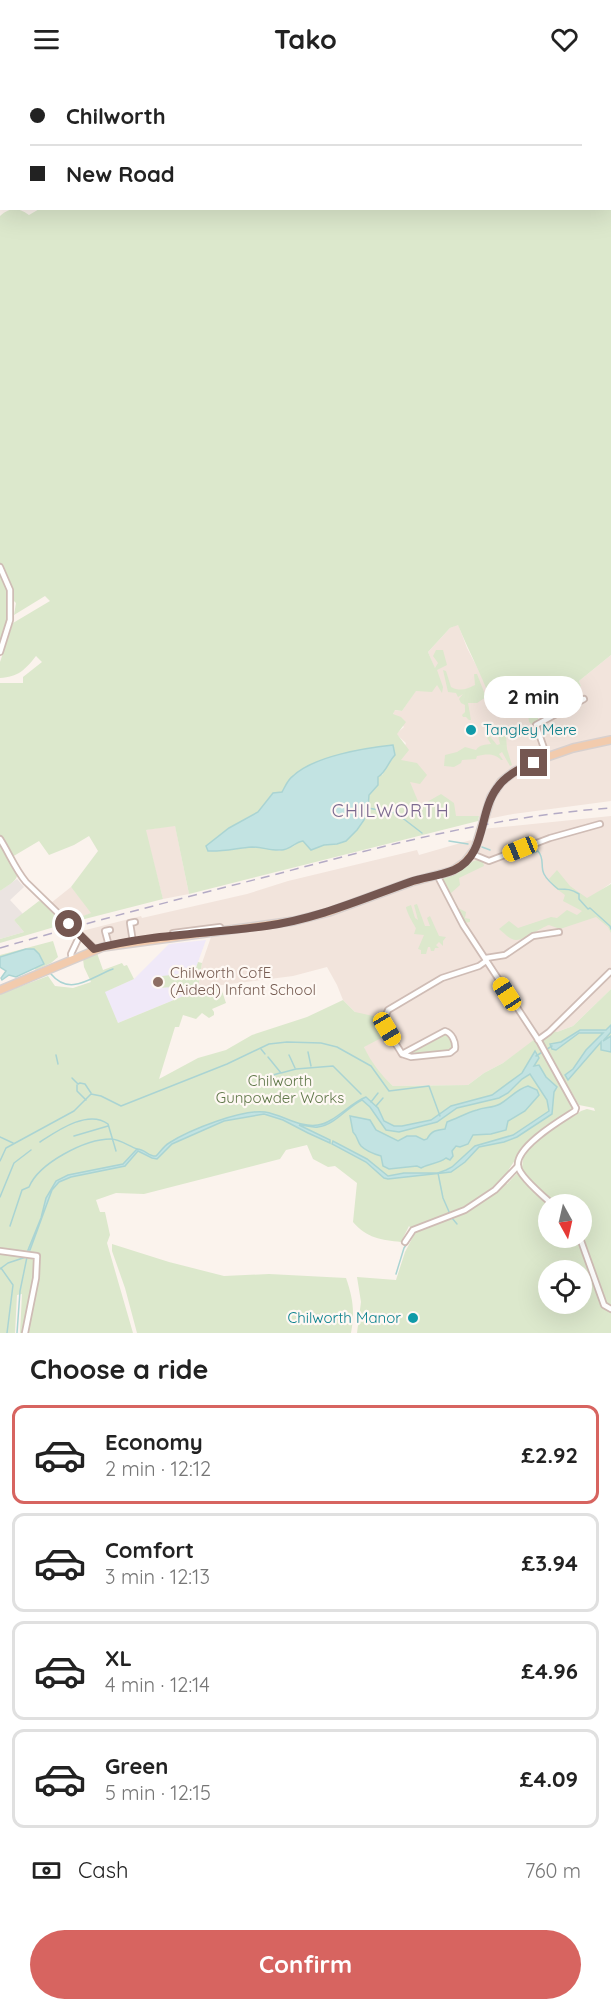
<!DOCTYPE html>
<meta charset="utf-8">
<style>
body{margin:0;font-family:Quicksand,sans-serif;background:#f2f2f2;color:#222;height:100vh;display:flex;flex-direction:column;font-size:22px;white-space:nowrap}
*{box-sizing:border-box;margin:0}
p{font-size:20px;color:#767676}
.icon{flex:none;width:33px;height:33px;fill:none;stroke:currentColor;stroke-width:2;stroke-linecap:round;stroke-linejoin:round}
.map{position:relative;height:1255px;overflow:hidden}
.panel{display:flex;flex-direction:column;background:#fff;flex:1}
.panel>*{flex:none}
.banner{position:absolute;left:0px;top:0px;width:612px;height:132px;box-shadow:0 6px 24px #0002;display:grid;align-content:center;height:132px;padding:0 30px;background:#fff}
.needle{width:39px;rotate:172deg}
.controls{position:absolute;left:538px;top:1116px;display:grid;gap:12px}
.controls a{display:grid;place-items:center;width:54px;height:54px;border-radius:50%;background:#fff;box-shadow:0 6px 24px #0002;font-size:30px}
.end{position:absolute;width:27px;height:27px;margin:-14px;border:8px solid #755751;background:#fff;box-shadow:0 0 0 3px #fff}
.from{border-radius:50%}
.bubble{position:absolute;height:42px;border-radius:21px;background:#fff;box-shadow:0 6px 24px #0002;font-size:20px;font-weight:700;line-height:42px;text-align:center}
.car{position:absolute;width:18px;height:36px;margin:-18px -9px;border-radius:8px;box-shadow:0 0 4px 2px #0007;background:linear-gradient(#f5c518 24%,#345 0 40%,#f5c518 0 76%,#345 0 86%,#f5c518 0)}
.banner b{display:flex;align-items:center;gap:21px;height:57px;font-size:22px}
.banner b+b{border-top:2px solid #e0e0e0}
.banner i{width:15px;height:15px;background:#222}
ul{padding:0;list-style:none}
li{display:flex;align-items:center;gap:18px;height:99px;margin:0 12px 9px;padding:0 18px;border:3px solid #e0e0e0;border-radius:12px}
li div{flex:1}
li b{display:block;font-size:22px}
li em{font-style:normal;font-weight:700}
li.selected{border-color:#d76460}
li>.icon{width:54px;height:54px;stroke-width:1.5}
h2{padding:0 30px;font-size:27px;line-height:72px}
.pay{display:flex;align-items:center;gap:15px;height:66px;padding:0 30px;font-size:22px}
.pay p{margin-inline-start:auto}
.button{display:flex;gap:12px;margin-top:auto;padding:12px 30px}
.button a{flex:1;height:69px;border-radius:36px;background:#d76460;color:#fff;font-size:24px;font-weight:700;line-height:69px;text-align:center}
header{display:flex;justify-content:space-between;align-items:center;height:78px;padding:0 30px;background:#fff;font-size:27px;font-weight:700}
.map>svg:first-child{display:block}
.residential{fill:#f2e4dc}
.industrial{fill:#ebe4e1}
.education{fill:#f0e9f8}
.green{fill:#dce8cc;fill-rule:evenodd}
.water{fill:#c2e3e2;stroke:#aad4d3;stroke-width:1.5}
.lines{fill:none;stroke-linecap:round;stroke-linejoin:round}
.stream{stroke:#aad4d3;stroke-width:1.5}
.minor-casing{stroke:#cfbcb5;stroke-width:8}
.primary-casing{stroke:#d8d0ce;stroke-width:10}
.minor{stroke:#fff;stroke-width:4.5}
.primary{stroke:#f2cbad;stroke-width:7}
.rail{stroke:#b4abc5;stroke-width:1.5;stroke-dasharray:9 6;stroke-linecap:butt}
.route{stroke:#755751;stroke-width:8}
.culture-dot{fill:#0f9aa8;stroke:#fef8f3;stroke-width:2}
.education-dot{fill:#8d6e63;stroke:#fef8f3;stroke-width:2}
.labels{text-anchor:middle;stroke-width:4.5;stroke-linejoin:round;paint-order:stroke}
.culture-label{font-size:15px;fill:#0d838f;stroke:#fef8f3;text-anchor:start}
.education-label{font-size:15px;fill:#785e54;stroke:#fef8f3;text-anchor:start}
.park-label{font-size:15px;fill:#60784a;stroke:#fef8f3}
.quarter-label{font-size:18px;letter-spacing:1.5px;fill:#7b698f;stroke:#fef8f3}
</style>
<header><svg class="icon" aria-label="menu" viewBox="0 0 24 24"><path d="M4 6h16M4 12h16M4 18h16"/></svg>Tako<svg class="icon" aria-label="heart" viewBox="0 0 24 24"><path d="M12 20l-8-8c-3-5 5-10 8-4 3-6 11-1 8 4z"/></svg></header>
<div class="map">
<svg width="611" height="1255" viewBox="0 0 611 1255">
<rect width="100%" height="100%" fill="#fbf3ed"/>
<g class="residential">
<polygon points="458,546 467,570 489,612 495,635 537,634 581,608 579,603 611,577 611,723 513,736 478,743 479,738 456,738 420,729 400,682 406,665 396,656 404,649 393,637 394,632 402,633 416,612 425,613 435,591 428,574 450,550"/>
<polygon points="611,738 611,805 597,815 611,851 611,911 573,948 557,954 541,963 535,962 503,985 484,995 468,1007 393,1008 382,998 368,979 364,969 355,934 343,922 337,907 327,889 293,898 198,910 202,885 211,859 209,854 95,871 78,854 141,838 142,840 247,816 288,803 417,772 419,777 471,762 474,765 482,751"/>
<polygon points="175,747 189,816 163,821 145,752"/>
<polygon points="71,809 92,835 69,843 51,825"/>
</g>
<polygon class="industrial" points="17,801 24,809 10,822 23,836 14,842 24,854 0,861 0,813"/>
<polygon class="education" points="206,862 186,917 118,945 104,914 134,901 169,866"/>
<g class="green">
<path d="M101 0H611V577L579 603 581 608 537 634 538 641 536 650 529 644 528 634 495 635C486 604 470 577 458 547L450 550 428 574 435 590 438 585 433 578 436 572H443L447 587 437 592 443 609 442 615 437 607 432 614 416 613 402 633 395 632 393 636 401 639 406 644 397 656 409 672 401 682 417 685 427 697 420 706 410 704 420 728 441 716 454 725 456 738H479L478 743 189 816 175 748 146 752 163 821 73 844 69 843 91 835 71 809 98 773 89 758 74 767 49 777 39 763 12 779C21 801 19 800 0 813V605H23V599L42 584 36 578C25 592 18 599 0 600V584L13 545 50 523 45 518 14 537 16 525 14 523 0 566V138C11 129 17 129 29 137L41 130H610V2L100 1ZM393 668 383 696 378 699V707L369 717 368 730 337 766 324 767 311 772 303 763 298 764 294 768 279 773 270 770 254 769 220 773 206 768 229 750 258 734 273 715 282 714C285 709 288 701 293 698 313 680 367 669 393 668Z"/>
<path d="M443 592 446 593 451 609C460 614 467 611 475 607L474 596H477L486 619 477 625H468L471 642H469L466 639H463L462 637 465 634V627L461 625 459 621 463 616 458 619 456 615 448 614Z"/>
<path d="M488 656 497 667 500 666 498 658H506L507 671 512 687 510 688 502 674 499 676 503 682H501C495 675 486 676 477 678L476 681 462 682 461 685 454 689 444 688 445 677 457 674 465 669 476 672C480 666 485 667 491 666L486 658Z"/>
<polygon points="478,780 482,780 484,788 459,800 460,807 451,815 458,830 466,834 465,840 470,841 470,844 464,845 440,803 445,798 462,790 463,787 477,782"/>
<path d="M557 792 570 808 587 820 611 806V855L608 849 596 839 560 851 549 847C539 850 521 866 512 861 507 859 503 854 499 851L509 843 518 850 551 839 557 840 567 832 577 837 582 833 563 823 565 817 554 809 549 801Z"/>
<polygon points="39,823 47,825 68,845 0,865 0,861 24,854 14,842"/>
<path d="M417 826 425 848H430L427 840 430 838 439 858 446 859 443 863V868L439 864 436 867 439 870H435L434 873H431L430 869H428L426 876H421V872L418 871 424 857 414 856 416 850C415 849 406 833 406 829L411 827 415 840 418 842 414 827Z"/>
<polygon points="53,863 58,879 51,885 36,892 21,880 0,886 0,877"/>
<path d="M97 875 103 892 122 885 124 888 127 887 134 901 105 914 118 945 186 917 189 908 158 910 153 907 154 903 162 902V898L189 895 190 891 195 893 198 884 202 885 198 910 220 907 226 925 212 931 214 934V937L209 940 202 935 196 941 183 937 179 949H175L159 1001 198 980 226 972 252 957 307 939 343 922 355 934 382 940 387 957 364 969C371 984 381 997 393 1008L468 1007 484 995 503 985 535 961 574 1031 524 1069 505 1097 503 1102 507 1106 517 1095 520 1096C524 1088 521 1081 526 1073 539 1054 563 1046 581 1033L587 1031 595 1033 594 1030 579 1027 541 963 553 953 557 954 573 948 611 911V1255H357L361 1224 357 1199 396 1202 405 1174 415 1155 409 1148 401 1164C382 1162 366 1160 353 1144L357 1105 335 1088 328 1089 313 1081 307 1067 286 1072 280 1081 144 1116 116 1115 96 1122 100 1134H105L110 1157 107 1165 133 1255H20L22 1216 17 1217 15 1255H0V916L48 898 55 908 73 910 91 904 84 889 83 881ZM549 1126H582V1160H549ZM549 1192H582V1226H549Z"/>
<path d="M443 955C450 956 455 964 451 971L448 973 410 976V974Z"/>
<path d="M112 1166 169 1184 224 1198 269 1196 346 1200C353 1220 355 1234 351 1255H137L125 1210 112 1173Z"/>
</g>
<g class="water">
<path d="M393 667 395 677C388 684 387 693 378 699V707L369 717 368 730 364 742 357 752 346 763 337 766 324 767 311 772 303 763C295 764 290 772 281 772 272 773 262 769 252 769 237 770 223 774 208 773L206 768 229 750 258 734 273 715 282 714C285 709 288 701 293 698 314 678 365 670 393 667Z"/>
<polygon points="26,871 34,871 39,876 44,886 16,899 9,897 2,902 1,900 6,893 0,889 0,879"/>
<polygon points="611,947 611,954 603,963 611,958 611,974 601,972 601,964 568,1002 565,997 573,991 586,972 603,955 579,955 556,972 552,971 550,966 561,964 580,952 606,952"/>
<path d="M535 973 539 980 534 988 539 987 546 999 557 1009 554 1014 552 1036 517 1059 504 1064 479 1069 465 1084 451 1094 388 1101 384 1100 366 1084 332 1066 333 1063 367 1081 388 1098 404 1095H438L446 1092 452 1089 475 1068 513 1057 549 1033 547 1022 530 996 522 1001 508 1015 499 1020 457 1030 437 1044 399 1054 386 1052 370 1029 362 1022C347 1029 335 1047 318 1049 312 1050 305 1047 299 1047L330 1062V1065L308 1055 283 1042 264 1036 224 1043 172 1066 157 1081 152 1080 138 1073 125 1088 71 1099 59 1104 52 1112 30 1172H28L41 1140 46 1120 56 1103 68 1097 123 1086 137 1071C145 1071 149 1079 156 1078 160 1074 164 1068 169 1065 189 1052 242 1031 265 1034 283 1037 300 1050 318 1047 334 1045 350 1025 366 1019L378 1030 384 1043 394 1048H402L431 1042 451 1028 492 1017 522 995Z"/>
<path d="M528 1008 537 1012 539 1017 525 1033 508 1043 506 1052 491 1056 473 1057 468 1066 460 1069 456 1068 452 1073 453 1078 450 1082 446 1080C438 1086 430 1085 421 1090L417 1088 389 1091 383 1088 381 1078C374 1076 366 1073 361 1068 357 1063 358 1059 353 1054L350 1038 370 1042 376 1052 398 1063 407 1058H416L424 1062 427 1061C432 1052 437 1052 445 1051L447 1044C458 1040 466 1035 477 1032 485 1029 493 1030 500 1026 510 1020 517 1011 528 1008Z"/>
</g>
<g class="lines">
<g class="stream">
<polyline points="368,730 396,735 422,755"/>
<polyline points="449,763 468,766"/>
<polyline points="482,769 490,772"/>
<path d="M523 775 527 777 538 773C545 781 540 788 544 796 547 802 553 807 558 811 567 811 571 811 579 816V821L588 831 590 830 610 848 611 851"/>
<path d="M51 896C70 919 91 899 113 891"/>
<polyline points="261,971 265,976"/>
<polyline points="308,974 311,988"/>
<polyline points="56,977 58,986"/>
<polyline points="289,977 295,990"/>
<polyline points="536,978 552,968"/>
<polyline points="268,979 281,995 296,991 333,988 361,1016"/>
<polyline points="248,998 266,999 280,995"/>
<polyline points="72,1000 78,1006 80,1005 85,1006 91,1015"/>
<polyline points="77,1007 77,1013 86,1022"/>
<polyline points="371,1024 378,1015"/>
<polyline points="376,1028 383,1020"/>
<polyline points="74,1058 108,1048"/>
<polyline points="0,1059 13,1065"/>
<path d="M40 1064C57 1053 88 1031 108 1046L116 1073"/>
<polyline points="0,1083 6,1070 74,1033 91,1016 101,1018 121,1028 227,986 269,966 287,964 321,965 337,969 371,988 389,1013 429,1008 440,1038"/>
<polyline points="438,1095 443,1120 450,1136"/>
<polyline points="0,1119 14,1085 31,1072"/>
<polyline points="452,1140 457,1146"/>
<path d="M10 1148 22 1112 29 1109C39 1085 85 1061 111 1061 119 1061 129 1068 137 1071"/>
<polyline points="1,1190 13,1207 7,1255"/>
<polyline points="0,1191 8,1185 26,1179"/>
<polyline points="396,1196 404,1170 411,1160"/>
<polyline points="17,1255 20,1213 27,1179"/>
</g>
<g class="minor-casing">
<g id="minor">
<polyline points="92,2 93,0"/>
<polyline points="0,108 2,106"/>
<polyline points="0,489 10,512 10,542 0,574"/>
<polyline points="547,679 536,647 584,621"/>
<path d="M0 761C9 775 15 791 26 804L95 871"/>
<polyline points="472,776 489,783 550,760 600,746"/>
<path d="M437 797 463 847 539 963 576 1030 575 1033C561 1042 515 1069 518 1088 519 1098 544 1119 552 1126"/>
<polyline points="173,855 220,849 223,853"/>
<polyline points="133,864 130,845 135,844"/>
<polyline points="109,868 105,853 110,852"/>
<polyline points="486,880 505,877 533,858 559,854"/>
<polyline points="72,882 71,876 80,857"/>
<polyline points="538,962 549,954 610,894"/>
<path d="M402 976 445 953C452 955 456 964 455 971L450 975 411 979 402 976C394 962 380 947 388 932L442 900 479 888 486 883"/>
<polyline points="580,1160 604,1227 611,1231"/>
<polyline points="405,1164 413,1152 465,1132 495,1112 518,1088"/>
<polyline points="0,1173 37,1178 36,1200 25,1255"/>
</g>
</g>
<g class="primary-casing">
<polyline id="primary" points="0,912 103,869 294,843 329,834 411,804 452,793 465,784 475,771 491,719 501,704 515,693 547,679 573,670 611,662"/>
</g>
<use href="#minor" class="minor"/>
<use href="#primary" class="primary"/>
<path class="rail" d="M0 870C93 843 187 819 281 795 390 766 498 738 611 730"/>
</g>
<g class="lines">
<path class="route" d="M69 846 94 871C150 856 210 856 266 848 317 841 362 821 410 804 424 799 440 798 454 792 487 777 478 735 497 710 506 697 520 690 534 685"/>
</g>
<g class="culture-dot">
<circle cx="471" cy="652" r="6"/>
<circle cx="413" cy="1240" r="6"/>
</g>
<circle class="education-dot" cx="158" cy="904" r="6"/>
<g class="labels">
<g class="culture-label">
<text x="483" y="657">Tangley Mere</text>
<text x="401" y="1245" text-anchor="end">Chilworth Manor</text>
</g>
<g class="education-label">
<text x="170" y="900">Chilworth CofE<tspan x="170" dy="17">(Aided) Infant School</tspan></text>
</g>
<g class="park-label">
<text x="280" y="1008">Chilworth<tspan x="280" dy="17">Gunpowder Works</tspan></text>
</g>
<g class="quarter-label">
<text x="391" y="739">CHILWORTH</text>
</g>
</g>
</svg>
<div class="controls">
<a><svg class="needle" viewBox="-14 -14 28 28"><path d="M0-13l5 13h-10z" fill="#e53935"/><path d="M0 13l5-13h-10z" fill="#767676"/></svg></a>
<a><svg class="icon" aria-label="locate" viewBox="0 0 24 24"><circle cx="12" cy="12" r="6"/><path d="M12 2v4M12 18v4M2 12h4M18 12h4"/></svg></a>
</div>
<i class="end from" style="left:69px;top:846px"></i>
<i class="end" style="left:534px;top:685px"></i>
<div class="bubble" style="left:484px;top:598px;width:99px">2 min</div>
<i class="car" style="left:520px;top:771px;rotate:248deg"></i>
<i class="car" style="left:507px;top:916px;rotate:327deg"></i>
<i class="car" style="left:387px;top:951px;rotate:149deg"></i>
<div class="banner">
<b><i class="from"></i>Chilworth</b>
<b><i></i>New Road</b>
</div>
</div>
<section class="panel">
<h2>Choose a ride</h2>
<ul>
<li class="selected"><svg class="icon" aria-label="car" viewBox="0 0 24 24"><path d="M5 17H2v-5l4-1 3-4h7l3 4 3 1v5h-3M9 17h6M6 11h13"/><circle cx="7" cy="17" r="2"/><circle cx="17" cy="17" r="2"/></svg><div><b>Economy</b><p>2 min · 12:12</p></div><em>£2.92</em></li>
<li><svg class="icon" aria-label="car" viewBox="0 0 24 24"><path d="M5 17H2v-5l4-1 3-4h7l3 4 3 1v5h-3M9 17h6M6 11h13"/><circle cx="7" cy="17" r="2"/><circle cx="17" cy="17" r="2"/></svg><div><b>Comfort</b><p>3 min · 12:13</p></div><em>£3.94</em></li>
<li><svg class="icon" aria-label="car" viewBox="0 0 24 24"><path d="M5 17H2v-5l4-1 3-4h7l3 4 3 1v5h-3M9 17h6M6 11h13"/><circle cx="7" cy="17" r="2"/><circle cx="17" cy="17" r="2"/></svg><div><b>XL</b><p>4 min · 12:14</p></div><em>£4.96</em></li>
<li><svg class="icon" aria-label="car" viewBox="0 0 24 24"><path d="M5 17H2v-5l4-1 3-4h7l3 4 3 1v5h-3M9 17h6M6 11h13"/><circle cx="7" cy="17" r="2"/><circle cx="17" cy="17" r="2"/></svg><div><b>Green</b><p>5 min · 12:15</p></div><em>£4.09</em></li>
</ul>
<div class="pay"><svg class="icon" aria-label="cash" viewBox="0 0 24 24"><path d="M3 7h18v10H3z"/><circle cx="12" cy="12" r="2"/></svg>Cash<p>760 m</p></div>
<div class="button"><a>Confirm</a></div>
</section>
